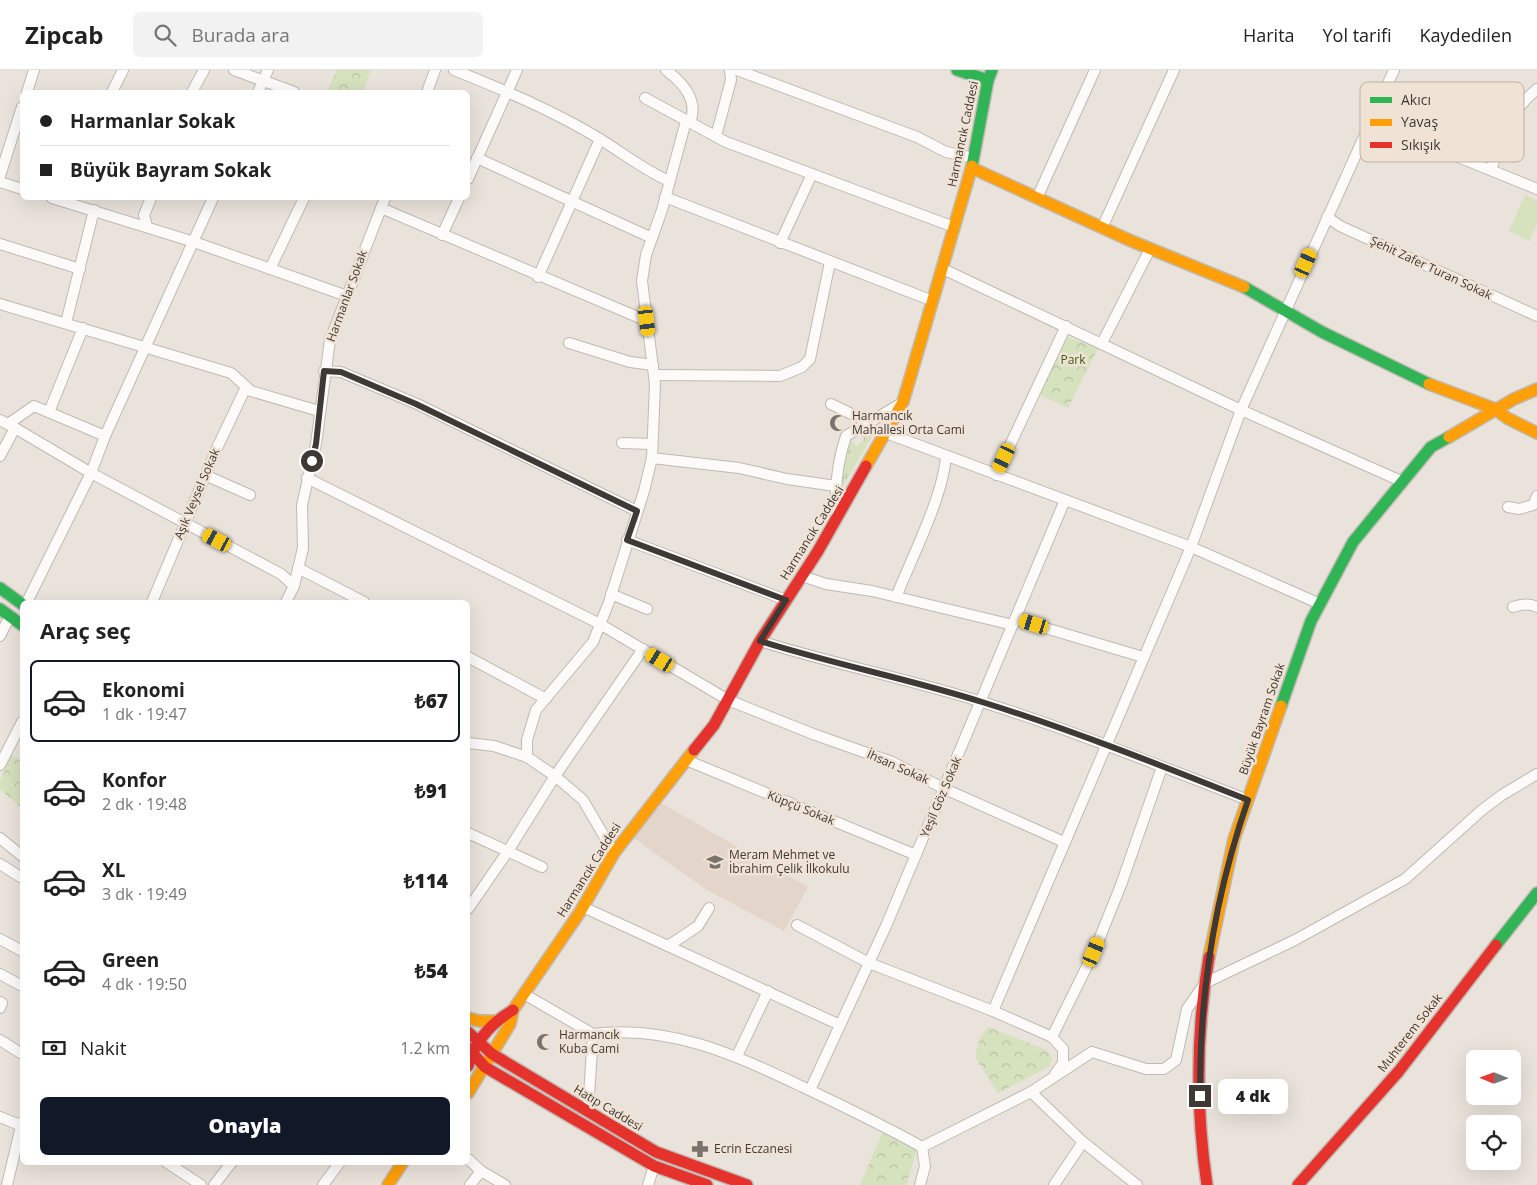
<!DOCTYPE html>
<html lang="tr">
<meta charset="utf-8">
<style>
body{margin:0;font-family:"Open Sans",sans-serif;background:#f2f2f2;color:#222;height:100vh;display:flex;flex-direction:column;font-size:19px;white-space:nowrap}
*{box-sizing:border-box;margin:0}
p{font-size:16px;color:#767676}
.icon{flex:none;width:28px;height:28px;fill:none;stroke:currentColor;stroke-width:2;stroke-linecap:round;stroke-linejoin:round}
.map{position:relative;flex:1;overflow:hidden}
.drawer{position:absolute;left:20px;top:530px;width:450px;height:565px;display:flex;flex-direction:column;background:#fff;border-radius:8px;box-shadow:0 5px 20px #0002}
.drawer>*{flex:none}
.hud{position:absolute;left:20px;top:20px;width:450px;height:110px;border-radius:8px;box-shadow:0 5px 20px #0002;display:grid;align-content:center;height:110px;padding:0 20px;background:#fff}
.needle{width:32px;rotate:271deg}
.tools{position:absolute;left:1466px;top:980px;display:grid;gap:10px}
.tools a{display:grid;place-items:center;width:55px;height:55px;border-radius:8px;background:#fff;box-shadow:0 5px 20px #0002;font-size:25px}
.end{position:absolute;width:22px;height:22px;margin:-11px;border:6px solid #3e3934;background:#fff;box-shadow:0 0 0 2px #fff}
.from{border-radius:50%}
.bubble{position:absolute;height:35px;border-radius:8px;background:#fff;box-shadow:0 5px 20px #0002;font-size:16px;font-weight:800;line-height:35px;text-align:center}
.car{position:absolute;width:15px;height:30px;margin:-15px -8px;border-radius:6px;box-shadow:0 0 4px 1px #0007;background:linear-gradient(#f5c518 24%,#345 0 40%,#f5c518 0 76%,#345 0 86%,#f5c518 0)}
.hud b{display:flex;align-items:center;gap:18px;height:48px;font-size:19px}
.hud b+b{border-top:1px solid #e0e0e0}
.hud i{width:12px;height:12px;background:#222}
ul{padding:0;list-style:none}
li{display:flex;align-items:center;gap:15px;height:82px;margin:0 10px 8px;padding:0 10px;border:2px solid transparent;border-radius:8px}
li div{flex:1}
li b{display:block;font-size:19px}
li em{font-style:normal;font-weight:800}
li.current{border-color:#111827}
li>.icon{width:45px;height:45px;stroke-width:1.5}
h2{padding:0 20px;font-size:22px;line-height:60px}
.pay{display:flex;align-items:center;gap:12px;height:55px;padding:0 20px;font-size:19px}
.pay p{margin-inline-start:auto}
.action{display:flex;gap:10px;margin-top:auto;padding:10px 20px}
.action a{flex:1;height:58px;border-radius:8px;background:#111827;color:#fff;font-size:20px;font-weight:800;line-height:58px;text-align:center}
header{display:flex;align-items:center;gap:30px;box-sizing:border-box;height:70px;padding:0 25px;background:#fff;border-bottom:1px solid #e0e0e0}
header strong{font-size:24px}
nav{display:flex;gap:28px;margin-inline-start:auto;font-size:18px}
.search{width:350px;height:45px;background:#f2f2f2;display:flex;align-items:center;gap:12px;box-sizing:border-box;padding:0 18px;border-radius:8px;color:#767676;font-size:19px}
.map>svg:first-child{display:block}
.education{fill:#e4d5cb}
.grass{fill:url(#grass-tufts)}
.park{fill:url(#park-crowns)}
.pitch{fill:#d6e1be}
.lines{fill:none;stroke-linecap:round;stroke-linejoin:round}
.street-casing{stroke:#bfbab3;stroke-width:12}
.fast-casing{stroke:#bfbab3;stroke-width:14}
.slow-casing{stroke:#bfbab3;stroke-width:14}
.jam-casing{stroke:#bfbab3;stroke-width:14}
.street{stroke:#fcfbfa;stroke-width:10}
.fast{stroke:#30b455;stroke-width:11}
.slow{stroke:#ff9f0a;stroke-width:11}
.jam{stroke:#e5322d;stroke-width:11}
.route{stroke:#3e3934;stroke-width:6}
.labels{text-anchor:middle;stroke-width:5;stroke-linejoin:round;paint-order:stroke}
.street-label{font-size:12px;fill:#3e3934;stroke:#f0e3d5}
.park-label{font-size:12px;fill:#3e5b0f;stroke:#f0e3d5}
.poi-label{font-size:12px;fill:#3e3934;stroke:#f0e3d5;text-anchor:start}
.key{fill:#f0e3d5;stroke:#bbb0a5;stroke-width:1}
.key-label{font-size:14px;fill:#3e3934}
</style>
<header>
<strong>Zipcab</strong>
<div class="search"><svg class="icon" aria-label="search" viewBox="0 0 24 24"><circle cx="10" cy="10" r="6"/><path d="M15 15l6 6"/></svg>Burada ara</div>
<nav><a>Harita</a><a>Yol tarifi</a><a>Kaydedilen</a></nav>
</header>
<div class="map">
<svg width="1537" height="1115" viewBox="0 0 1537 1115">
<defs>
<pattern id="grass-tufts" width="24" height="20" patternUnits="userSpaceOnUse" patternTransform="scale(1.25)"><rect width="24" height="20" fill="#d6e1be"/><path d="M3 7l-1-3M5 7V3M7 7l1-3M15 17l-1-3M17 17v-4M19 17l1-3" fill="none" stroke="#b9c2a4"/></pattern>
<pattern id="park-crowns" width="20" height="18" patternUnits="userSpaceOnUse" patternTransform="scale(1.25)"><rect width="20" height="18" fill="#d6e1be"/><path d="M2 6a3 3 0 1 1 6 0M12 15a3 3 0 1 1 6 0" fill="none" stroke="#b9c2a4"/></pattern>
</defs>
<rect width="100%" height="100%" fill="#eae3db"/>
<polygon class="education" points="659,732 808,817 784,861 707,820 632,767"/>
<polygon class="grass" points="877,355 877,358 840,421 844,380 850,370 857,376 864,370 859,363"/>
<g class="park">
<polygon points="337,0 371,0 363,22 327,22"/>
<polygon points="1064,265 1098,279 1068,338 1038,324"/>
<polygon points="11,686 16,687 22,693 22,739 0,719 0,711"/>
<polygon points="988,957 1047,980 1052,987 1050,996 998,1023 975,987 980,967"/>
<polygon points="882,1063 916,1077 916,1083 906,1115 860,1115"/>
</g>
<polygon class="pitch" points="1525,125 1537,131 1537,154 1529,171 1509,161"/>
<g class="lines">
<g class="street-casing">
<g id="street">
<polyline points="234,0 294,22"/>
<path d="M454 0C504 20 554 41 600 69 624 84 644 100 669 111"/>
<path d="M666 0C683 13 699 30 690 53"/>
<polyline points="737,0 917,67 946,82 974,88"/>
<polyline points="27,22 34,0"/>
<polyline points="112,22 123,0"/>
<polyline points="192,22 204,0"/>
<polyline points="258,22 268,0"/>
<polyline points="427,22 435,0"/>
<polyline points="645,28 726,72 954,157"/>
<polyline points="1370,51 1537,119"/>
<polyline points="716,66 731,10 730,0"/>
<polyline points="477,88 652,168"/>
<path d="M1491 99C1505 63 1506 46 1537 19"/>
<polyline points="0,106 22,37"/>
<polyline points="468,109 517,0"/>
<polyline points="0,112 22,119"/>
<polyline points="665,127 933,231"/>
<polyline points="52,128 194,172 347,226"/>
<polyline points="1037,128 1095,0"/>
<polyline points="381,138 647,251"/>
<polyline points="1327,147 1340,156 1537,246"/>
<polyline points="147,157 144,145 151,128"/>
<polyline points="1102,158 1174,0"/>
<polyline points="442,165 459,128"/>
<polyline points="780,173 812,104"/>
<polyline points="0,174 80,199"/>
<polyline points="270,199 304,128"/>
<polyline points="943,199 1241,340 1401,411"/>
<polyline points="538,207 600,69"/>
<polyline points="0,234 231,303 251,321 319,341"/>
<polyline points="66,253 94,140"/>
<polyline points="569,273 630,292 653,295"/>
<polyline points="1102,273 1150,179"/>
<polyline points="324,301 341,302 417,334 637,441"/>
<polyline points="654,305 780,306 802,297 810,289 830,192"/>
<polyline points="831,334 868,352"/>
<polyline points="49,342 83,258"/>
<polyline points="0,350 15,358 0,386"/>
<polyline points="8,354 34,336 105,366"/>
<polyline points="15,358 91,403 281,504 294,516"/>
<polyline points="886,363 1191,477 1320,534"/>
<polyline points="622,373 652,374"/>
<polyline points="652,388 739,398 787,409 836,416"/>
<polyline points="205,405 250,425"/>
<polyline points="996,405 1066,256"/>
<polyline points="307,408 600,554 728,630 813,664 892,692 945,719 1064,772"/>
<polyline points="1508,437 1519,439 1533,435 1537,426"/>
<path d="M837 448C834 420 837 393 846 366L902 333"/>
<polyline points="627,470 786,530"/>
<polyline points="298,498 364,532"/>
<polyline points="802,506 826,514 872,521 1013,555"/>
<polyline points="611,524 647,539"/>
<path d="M896 527C912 487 943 427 946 386"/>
<polyline points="27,532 91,403 105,366 213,128"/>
<polyline points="152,532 217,378 246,317"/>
<polyline points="286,532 294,516 303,478 302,435 316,374 330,270 385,128"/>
<path d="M1513 537C1521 534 1529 533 1537 537"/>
<polyline points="1015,549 1143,587"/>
<polyline points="0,566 10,546"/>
<path d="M760 571C833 594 909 609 982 632 1072 660 1160 696 1248 730"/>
<polyline points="468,587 546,629"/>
<polyline points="468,673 494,676 527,687 555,706 583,730 614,783"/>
<polyline points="527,687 527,670 536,640 593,572 609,532 644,421 652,388 655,314 642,211 646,185 662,140 686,51"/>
<polyline points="686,690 916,785"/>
<polyline points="0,695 22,652"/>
<polyline points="468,763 542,797"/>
<polyline points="0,768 22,786"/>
<polyline points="0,794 22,808"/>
<polyline points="583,837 840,955"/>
<polyline points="468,839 508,781 555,706 643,579"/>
<polyline points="797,855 869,893 993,941 1052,967 1063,979 1063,993 1055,1004"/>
<polyline points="0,869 22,881"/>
<polyline points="668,876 698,856 709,838"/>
<polyline points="0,904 22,916"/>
<polyline points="524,924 593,964 588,1041"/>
<polyline points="0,932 2,933 0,938"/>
<polyline points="993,941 1191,477 1241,340 1394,0"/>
<path d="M593 964C670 954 735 985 803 1017 843 1036 883 1055 922 1077L925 1096 920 1115"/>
<polyline points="1052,967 1094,882 1121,815 1162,697"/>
<polyline points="0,970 22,984"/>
<polyline points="737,986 768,921"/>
<polyline points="810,1020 886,856 1065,430"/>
<polyline points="1031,1022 1083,1072 1137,1115"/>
<polyline points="0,1047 22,1056"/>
<polyline points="922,1077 1031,1022 1092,982 1146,999 1164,999 1176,990 1187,939 1205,913 1295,870 1405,809 1482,740 1502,725 1537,704"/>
<polyline points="468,1089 481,1101 505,1115"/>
<polyline points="166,1092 201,1115"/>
<polyline points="7,1115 22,1052"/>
<polyline points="214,1115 232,1092"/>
<polyline points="323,1115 340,1092"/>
<polyline points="470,1115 481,1101"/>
<polyline points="648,1115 654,1096"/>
<polyline points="1054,1115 1083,1072"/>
</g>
</g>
<g class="fast-casing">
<g id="fast">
<polyline points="957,0 988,10"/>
<polyline points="972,96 988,10 992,0"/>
<polyline points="1244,217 1322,262 1429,314"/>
<polyline points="0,518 22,534"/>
<polyline points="0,539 22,555"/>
<polyline points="1281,636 1311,551 1353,472 1431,377 1449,367"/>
<polyline points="1496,875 1537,823"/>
</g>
</g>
<g class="slow-casing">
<g id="slow">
<polyline points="972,98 1129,170 1244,217"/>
<polyline points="1429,314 1495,339 1507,348 1537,363"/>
<polyline points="1449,367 1514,329 1537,319"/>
<polyline points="866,396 903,332 972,96"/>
<polyline points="1209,887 1234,769 1281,636"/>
<polyline points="468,948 479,951 498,951"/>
<polyline points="468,1023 510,954 513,940 580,842 614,783 694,680"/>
<polyline points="388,1115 403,1092"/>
</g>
</g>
<g class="jam-casing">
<g id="jam">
<polyline points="694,680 714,655 760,571 818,481 866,396"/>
<polyline points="468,962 492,984 656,1082 747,1115"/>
<polyline points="468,978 485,997 654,1096 707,1115"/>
<path d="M468 996C475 971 491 953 513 940"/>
<path d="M1207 1115C1196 1040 1196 962 1209 887"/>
<polyline points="1298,1115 1399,1001 1496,875"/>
</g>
</g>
<use href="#street" class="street"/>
<use href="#fast" class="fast"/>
<use href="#slow" class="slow"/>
<use href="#jam" class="jam"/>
</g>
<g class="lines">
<path class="route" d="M312 391 316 374 324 301 341 302 416 334 637 441 627 470 786 530 760 571C833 594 909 609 982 632 1072 660 1160 695 1248 730 1215 825 1199 925 1200 1026"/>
</g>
<defs>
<g id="mosque-bare" transform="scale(1.35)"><path d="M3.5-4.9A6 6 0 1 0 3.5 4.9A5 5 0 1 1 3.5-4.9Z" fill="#7a746e" stroke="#f0e3d5" stroke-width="2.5" paint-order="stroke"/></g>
<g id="school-bare" transform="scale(1.35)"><path d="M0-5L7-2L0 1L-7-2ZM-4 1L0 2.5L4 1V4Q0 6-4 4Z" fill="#7a746e" stroke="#f0e3d5" stroke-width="2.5" paint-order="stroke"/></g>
<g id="pharmacy-bare" transform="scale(1.35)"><path d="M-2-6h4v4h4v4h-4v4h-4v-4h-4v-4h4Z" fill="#7a746e" stroke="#f0e3d5" stroke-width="2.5" paint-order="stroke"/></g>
</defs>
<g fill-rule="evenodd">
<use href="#mosque-bare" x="838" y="353"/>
<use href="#school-bare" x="715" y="792"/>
<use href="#mosque-bare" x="545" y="972"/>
<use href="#pharmacy-bare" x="700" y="1079"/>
</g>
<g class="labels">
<g class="street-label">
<text transform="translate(963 64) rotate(-78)" y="4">Harmancık Caddesi</text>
<text transform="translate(1431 198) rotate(25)" y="4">Şehit Zafer Turan Sokak</text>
<text transform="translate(347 226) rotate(-70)" y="4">Harmanlar Sokak</text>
<text transform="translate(197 424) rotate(-67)" y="4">Aşık Veysel Sokak</text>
<text transform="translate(812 463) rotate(-58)" y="4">Harmancık Caddesi</text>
<text transform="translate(1262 649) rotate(-71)" y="4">Büyük Bayram Sokak</text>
<text transform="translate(898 697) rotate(24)" y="4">İhsan Sokak</text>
<text transform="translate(941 727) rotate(-67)" y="4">Yeşil Göz Sokak</text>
<text transform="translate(801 738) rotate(22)" y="4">Küpçü Sokak</text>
<text transform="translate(589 800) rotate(-58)" y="4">Harmancık Caddesi</text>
<text transform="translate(1410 963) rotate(-52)" y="4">Muhterem Sokak</text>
<text transform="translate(608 1038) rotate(31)" y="4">Hatıp Caddesi</text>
</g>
<g class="park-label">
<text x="1073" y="294">Park</text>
</g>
<g class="poi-label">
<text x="852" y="350">Harmancık<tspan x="852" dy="14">Mahallesi Orta Cami</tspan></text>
<text x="729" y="789">Meram Mehmet ve<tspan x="729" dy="14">İbrahim Çelik İlkokulu</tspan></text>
<text x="559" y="969">Harmancık<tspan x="559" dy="14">Kuba Cami</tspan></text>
<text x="714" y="1083">Ecrin Eczanesi</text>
</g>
</g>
<rect x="1360" y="12" width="164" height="80" rx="8" class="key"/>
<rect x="1370" y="27" width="22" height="6" fill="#30b455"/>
<rect x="1370" y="49" width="22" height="7" fill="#ff9f0a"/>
<rect x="1370" y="72" width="22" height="6" fill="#e5322d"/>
<g class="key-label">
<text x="1401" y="35">Akıcı</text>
<text x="1401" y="57">Yavaş</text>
<text x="1401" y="80">Sıkışık</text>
</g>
</svg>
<div class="tools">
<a><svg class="needle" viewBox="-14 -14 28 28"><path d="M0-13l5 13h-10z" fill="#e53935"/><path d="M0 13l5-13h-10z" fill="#767676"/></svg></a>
<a><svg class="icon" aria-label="locate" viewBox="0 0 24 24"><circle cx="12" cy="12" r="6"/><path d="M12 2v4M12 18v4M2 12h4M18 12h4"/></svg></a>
</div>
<i class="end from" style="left:312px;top:391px"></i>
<i class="end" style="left:1200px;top:1026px"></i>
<div class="bubble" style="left:1218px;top:1009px;width:70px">4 dk</div>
<i class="car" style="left:1306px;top:193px;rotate:24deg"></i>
<i class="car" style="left:647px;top:251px;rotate:173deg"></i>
<i class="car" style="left:1004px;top:388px;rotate:205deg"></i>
<i class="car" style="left:217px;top:470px;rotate:298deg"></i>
<i class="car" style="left:1034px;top:554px;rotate:287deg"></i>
<i class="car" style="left:660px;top:590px;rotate:301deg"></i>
<i class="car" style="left:1094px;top:882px;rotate:23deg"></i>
<div class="hud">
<b><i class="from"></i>Harmanlar Sokak</b>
<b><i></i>Büyük Bayram Sokak</b>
</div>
<section class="drawer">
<h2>Araç seç</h2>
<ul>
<li class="current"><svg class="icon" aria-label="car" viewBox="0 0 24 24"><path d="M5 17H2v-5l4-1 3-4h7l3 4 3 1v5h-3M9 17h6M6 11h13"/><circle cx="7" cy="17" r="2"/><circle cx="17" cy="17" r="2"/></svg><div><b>Ekonomi</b><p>1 dk · 19:47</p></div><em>₺67</em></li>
<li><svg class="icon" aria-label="car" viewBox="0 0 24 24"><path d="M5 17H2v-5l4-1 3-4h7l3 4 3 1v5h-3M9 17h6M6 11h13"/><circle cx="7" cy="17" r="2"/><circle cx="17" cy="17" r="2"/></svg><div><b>Konfor</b><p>2 dk · 19:48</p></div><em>₺91</em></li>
<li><svg class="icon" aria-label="car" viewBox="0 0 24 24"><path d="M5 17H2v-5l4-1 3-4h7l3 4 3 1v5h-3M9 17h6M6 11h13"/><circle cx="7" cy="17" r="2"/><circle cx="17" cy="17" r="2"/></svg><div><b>XL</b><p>3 dk · 19:49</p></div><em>₺114</em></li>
<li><svg class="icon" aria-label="car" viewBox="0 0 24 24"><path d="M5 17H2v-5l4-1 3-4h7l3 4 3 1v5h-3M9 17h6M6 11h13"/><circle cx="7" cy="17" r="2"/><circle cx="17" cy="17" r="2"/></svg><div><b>Green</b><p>4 dk · 19:50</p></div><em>₺54</em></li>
</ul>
<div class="pay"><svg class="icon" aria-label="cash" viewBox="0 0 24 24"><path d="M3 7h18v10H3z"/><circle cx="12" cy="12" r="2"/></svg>Nakit<p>1.2 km</p></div>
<div class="action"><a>Onayla</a></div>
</section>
</div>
